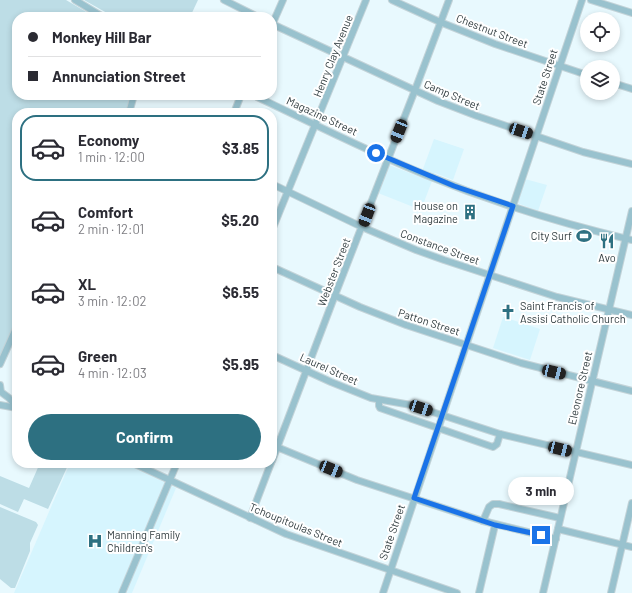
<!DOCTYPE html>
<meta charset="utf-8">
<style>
body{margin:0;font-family:Barlow,sans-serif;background:#f7f7f7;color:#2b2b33;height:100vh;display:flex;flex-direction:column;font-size:15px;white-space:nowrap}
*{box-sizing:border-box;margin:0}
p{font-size:13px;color:#7c7c81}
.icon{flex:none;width:22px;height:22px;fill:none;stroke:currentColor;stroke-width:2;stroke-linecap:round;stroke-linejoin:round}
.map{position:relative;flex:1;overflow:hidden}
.side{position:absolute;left:12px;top:108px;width:265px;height:360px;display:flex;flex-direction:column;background:#fff;border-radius:16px;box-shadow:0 2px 6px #0003}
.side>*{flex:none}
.top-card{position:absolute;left:12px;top:12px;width:265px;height:88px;border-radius:16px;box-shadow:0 2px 6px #0003;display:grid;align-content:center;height:88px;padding:0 16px;background:#fff}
.tools{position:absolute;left:580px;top:12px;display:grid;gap:8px}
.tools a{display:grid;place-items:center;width:40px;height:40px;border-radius:50%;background:#fff;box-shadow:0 2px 6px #0003;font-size:20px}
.end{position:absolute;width:18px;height:18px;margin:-9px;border:5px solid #1a73e8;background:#fff;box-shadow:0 0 0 2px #fff}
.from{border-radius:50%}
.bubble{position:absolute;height:28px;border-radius:14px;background:#fff;box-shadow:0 2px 6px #0003;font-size:13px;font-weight:700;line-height:28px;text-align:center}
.car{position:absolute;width:12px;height:24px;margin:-12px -6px;border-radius:5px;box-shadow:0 0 3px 1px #0007;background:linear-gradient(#222 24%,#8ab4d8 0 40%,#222 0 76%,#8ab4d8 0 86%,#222 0)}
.top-card b{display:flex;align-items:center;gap:14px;height:38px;font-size:15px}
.top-card b+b{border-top:1px solid #e1e1e2}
.top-card i{width:10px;height:10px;background:#2b2b33}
ul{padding:7px 0 0;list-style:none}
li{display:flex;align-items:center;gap:12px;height:66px;margin:0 8px 6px;padding:0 8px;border:2px solid transparent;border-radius:16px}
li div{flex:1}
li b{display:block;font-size:15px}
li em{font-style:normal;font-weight:700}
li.on{border-color:#2d7081}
li>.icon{width:36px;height:36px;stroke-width:1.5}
.cta{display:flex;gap:8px;margin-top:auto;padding:8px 16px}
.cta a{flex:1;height:46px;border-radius:24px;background:#2d7081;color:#fff;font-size:16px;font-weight:700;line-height:46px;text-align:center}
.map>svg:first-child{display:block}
.built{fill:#d6f5fe}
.green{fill:#bddde6}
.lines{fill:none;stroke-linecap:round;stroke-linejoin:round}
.minor-casing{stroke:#c3d3d8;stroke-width:8}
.minor{stroke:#99c2ce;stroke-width:6}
.route{stroke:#1a73e8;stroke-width:5}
.labels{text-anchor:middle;stroke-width:4;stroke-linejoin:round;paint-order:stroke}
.street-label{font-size:11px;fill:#313d40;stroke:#fff}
.poi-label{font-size:11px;fill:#313d40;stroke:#fff;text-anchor:end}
</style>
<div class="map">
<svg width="632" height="593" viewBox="0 0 632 593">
<rect width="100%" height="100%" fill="#e8f9fe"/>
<g class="built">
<polygon points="434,139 464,149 453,180 435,173 421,210 378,193 389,165 420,177"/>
<polygon points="525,179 547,185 538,211 517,203"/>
<polygon points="503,317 540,329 530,360 493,348"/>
<polygon points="70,463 125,463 176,488 132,593 14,593"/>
</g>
<g class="green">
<polygon points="0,0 66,0 95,17 17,17 17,95 134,95 128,113 17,113 17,326 0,362"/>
<polygon points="84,0 198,0 190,17 114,17"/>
<polygon points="40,463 69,463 48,509 24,499 18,512 0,504 0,476 29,488"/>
<polygon points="0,507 36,522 38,525 30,543 30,551 15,588 11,588 0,579"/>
</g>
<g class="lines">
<g class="minor-casing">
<g id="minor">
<polyline points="75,0 103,17"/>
<polyline points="224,0 258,17"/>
<polyline points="392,0 440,22 495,44 587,75"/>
<polyline points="591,0 632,13"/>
<polyline points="272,24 438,101 477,116 583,152 632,164"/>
<polyline points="272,25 283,0"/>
<polyline points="613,83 632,89"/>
<path d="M253 95C310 122 367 151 426 175 492 202 563 224 632 240"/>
<polyline points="129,113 134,95"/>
<polyline points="234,113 241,95"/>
<polyline points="272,184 362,227 416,250 444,260 557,297 632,315"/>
<polyline points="272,230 366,0"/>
<polyline points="272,267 360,307 406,325 521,363 632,391"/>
<polyline points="272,355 331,382 371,398 411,405 500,434 632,465"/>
<polyline points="0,364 17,326"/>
<polyline points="0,385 1,392 9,398 17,408"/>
<polyline points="379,400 379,406 380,408 493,447 497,444 500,434"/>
<polyline points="0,405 17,408"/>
<polyline points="272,445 357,480 483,521 489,507 493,504 499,504 560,518"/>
<polyline points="272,461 335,295 415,90 449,0"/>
<polyline points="133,463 286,534 457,593"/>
<polyline points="250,518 271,463"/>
<polyline points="483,521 556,539"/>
<polyline points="558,529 632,547"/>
<polyline points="122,593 177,463"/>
<polyline points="383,593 582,0"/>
<polyline points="479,593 495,525"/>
<polyline points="543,593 632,211"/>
<polyline points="611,593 632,503"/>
</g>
</g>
<use href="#minor" class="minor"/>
</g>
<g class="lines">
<polyline class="route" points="376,153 454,186 513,206 414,498 495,525 541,535"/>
</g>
<defs>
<g id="building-bare" transform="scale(1.2)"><path d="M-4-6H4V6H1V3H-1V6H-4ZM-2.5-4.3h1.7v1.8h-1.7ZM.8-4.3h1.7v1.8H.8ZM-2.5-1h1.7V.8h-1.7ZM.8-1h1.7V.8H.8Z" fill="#2d7081" stroke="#fff" stroke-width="2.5" paint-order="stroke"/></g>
<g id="stadium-bare" transform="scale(1.2)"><path d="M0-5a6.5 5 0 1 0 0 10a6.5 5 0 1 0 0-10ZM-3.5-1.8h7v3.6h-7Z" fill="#2d7081" stroke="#fff" stroke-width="2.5" paint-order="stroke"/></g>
<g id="restaurant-bare" transform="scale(1.2)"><path d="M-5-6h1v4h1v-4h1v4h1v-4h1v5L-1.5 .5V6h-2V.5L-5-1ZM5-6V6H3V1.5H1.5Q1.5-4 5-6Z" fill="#2d7081" stroke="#fff" stroke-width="2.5" paint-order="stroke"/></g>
<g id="church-bare" transform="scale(1.2)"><path d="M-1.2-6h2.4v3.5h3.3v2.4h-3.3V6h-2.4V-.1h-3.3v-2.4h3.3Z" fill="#2d7081" stroke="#fff" stroke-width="2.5" paint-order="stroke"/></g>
<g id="hospital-bare" transform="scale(1.2)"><path d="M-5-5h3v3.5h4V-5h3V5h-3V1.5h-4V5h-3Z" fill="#2d7081" stroke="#fff" stroke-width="2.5" paint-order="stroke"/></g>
</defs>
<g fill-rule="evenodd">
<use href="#building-bare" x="470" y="212"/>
<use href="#stadium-bare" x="584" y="236"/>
<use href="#restaurant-bare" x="607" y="241"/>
<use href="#church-bare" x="508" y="312"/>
<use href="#hospital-bare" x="95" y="541"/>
</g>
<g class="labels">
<g class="street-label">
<text transform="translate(492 31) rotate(21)" y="4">Chestnut Street</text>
<text transform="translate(333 56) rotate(-68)" y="4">Henry Clay Avenue</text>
<text transform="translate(545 77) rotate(-72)" y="4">State Street</text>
<text transform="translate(452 95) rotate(23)" y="4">Camp Street</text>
<text transform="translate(322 116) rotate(25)" y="4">Magazine Street</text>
<text transform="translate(440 247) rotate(20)" y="4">Constance Street</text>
<text transform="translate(334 272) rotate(-69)" y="4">Webster Street</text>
<text transform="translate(429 322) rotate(18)" y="4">Patton Street</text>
<text transform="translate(329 369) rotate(24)" y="4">Laurel Street</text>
<text transform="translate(580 388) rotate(-77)" y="4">Eleonore Street</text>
<text transform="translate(296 525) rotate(22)" y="4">Tchoupitoulas Street</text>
<text transform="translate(392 532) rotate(-71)" y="4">State Street</text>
</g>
<g class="poi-label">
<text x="458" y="210">House on<tspan x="458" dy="13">Magazine</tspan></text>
<text x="572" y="240">City Surf</text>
<text x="607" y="262" text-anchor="middle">Avo</text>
<text x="520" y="310" text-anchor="start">Saint Francis of<tspan x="520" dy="13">Assisi Catholic Church</tspan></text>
<text x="107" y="539" text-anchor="start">Manning Family<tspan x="107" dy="13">Children's</tspan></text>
</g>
</g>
</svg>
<div class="tools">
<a><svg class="icon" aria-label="locate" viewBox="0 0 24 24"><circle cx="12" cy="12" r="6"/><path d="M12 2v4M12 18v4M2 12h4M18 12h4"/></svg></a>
<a><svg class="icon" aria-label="layers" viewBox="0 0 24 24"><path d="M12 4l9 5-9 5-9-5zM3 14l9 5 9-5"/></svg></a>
</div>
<i class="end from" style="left:376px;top:153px"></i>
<i class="end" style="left:541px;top:535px"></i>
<div class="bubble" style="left:508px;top:477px;width:66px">3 min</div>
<i class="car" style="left:399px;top:131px;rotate:202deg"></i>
<i class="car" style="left:521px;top:131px;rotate:108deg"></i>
<i class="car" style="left:367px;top:215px;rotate:201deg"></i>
<i class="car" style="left:554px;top:372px;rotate:103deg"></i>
<i class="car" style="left:421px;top:408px;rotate:108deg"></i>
<i class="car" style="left:560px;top:449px;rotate:104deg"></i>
<i class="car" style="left:331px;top:469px;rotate:112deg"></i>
<div class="top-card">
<b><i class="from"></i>Monkey Hill Bar</b>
<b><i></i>Annunciation Street</b>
</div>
<section class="side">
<ul>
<li class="on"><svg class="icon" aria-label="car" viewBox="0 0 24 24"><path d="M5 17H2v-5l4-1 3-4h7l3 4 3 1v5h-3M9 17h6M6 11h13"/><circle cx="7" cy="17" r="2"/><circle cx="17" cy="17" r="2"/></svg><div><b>Economy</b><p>1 min · 12:00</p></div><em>$3.85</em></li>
<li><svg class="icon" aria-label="car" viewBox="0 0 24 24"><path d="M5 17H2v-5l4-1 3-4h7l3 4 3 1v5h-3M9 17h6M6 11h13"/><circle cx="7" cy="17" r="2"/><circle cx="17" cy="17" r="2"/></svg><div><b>Comfort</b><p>2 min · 12:01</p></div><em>$5.20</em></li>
<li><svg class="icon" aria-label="car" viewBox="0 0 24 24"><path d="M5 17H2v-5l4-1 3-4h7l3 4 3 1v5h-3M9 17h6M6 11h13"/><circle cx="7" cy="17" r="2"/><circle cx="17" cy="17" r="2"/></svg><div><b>XL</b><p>3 min · 12:02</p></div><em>$6.55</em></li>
<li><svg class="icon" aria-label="car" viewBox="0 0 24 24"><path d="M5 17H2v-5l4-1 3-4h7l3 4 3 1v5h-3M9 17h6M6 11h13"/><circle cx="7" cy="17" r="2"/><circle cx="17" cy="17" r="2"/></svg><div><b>Green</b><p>4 min · 12:03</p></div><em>$5.95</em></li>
</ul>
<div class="cta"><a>Confirm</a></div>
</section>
</div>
